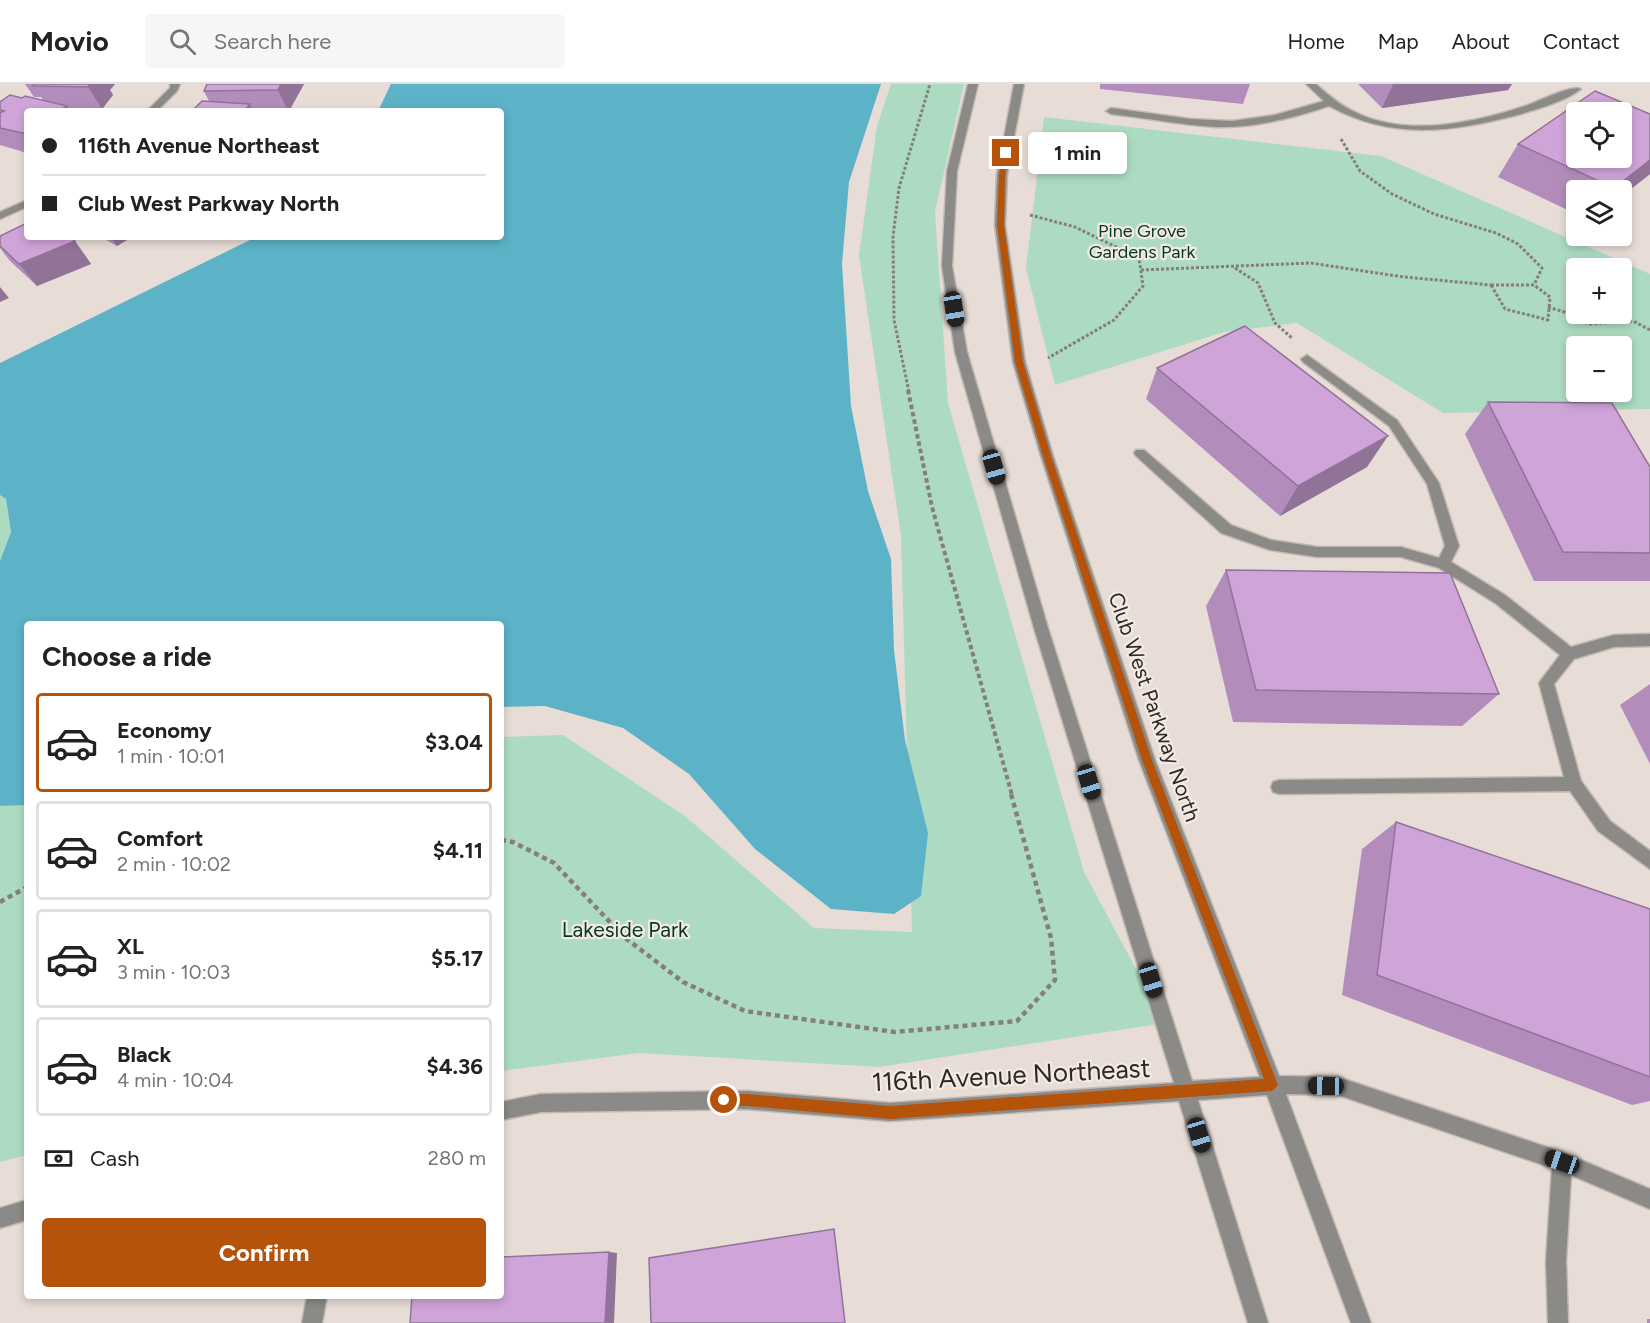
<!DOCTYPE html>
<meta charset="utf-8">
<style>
body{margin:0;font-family:Figtree,sans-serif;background:#f6f6f6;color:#222;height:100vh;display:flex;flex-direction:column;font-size:22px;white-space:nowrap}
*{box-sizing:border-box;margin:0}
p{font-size:20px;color:#767676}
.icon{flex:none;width:33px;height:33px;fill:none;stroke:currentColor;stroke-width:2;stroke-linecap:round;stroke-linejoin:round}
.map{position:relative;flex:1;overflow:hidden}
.panel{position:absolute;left:24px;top:537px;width:480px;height:678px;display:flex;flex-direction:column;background:#fff;border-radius:6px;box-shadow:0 3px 9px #0003}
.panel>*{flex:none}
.hud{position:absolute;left:24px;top:24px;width:480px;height:132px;border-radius:6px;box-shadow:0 3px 9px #0003;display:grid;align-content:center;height:132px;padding:0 18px;background:#fff}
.controls{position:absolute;left:1566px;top:18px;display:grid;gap:12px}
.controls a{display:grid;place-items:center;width:66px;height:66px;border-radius:6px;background:#fff;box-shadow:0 3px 9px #0003;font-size:30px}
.end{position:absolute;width:27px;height:27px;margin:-14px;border:8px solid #b45309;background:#fff;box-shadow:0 0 0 3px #fff}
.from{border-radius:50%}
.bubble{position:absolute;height:42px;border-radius:6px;background:#fff;box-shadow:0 3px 9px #0003;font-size:20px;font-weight:700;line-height:42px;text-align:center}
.car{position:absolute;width:18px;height:36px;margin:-18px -9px;border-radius:8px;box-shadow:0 0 4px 2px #0007;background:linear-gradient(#222 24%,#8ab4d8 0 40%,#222 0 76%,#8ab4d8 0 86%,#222 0)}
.hud b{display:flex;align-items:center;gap:21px;height:57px;font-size:22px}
.hud b+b{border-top:2px solid #e0e0e0}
.hud i{width:15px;height:15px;background:#222}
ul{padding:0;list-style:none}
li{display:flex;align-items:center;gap:18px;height:99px;margin:0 12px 9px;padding:0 6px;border:3px solid #e0e0e0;border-radius:6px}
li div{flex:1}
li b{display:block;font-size:22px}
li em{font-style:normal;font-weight:700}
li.active{border-color:#b45309}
li>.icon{width:54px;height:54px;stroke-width:1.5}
h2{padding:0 18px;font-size:27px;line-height:72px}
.pay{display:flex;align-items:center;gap:15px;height:66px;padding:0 18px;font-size:22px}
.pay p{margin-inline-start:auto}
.button{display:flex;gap:12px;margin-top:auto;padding:12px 18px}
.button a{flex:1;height:69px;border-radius:6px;background:#b45309;color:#fff;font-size:24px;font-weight:700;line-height:69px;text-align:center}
header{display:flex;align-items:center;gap:36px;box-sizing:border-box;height:84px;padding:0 30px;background:#fff;border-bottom:2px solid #e0e0e0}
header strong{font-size:28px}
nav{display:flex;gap:33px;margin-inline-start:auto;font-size:21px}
.search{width:420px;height:54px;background:#f6f6f6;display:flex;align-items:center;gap:15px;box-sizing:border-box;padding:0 21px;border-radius:6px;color:#767676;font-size:22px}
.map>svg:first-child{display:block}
.green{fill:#addbc1;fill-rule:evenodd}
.water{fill:#5cb2c6}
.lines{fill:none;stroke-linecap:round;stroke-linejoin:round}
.minor-casing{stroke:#c2b9b3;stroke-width:3}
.path-far2{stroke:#857e7a;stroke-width:3;stroke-dasharray:3 2;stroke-linecap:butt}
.path-far1{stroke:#857e7a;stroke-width:4;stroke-dasharray:4.5 3;stroke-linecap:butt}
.path{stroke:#857e7a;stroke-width:4.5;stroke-dasharray:5 4;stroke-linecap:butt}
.minor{fill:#8b8a86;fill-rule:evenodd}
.wall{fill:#b28dbb}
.shaded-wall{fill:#917398}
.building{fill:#cfa4d9;stroke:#917398;stroke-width:1.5;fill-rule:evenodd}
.route{fill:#b45309}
.labels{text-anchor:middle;stroke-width:4.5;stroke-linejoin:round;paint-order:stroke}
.far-park-label{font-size:18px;fill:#003a22;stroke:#f4eae3}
.street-label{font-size:21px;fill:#2c2826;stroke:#f4eae3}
.park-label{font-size:21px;fill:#003a22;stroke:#f4eae3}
.near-street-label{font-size:26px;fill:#2c2826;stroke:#f4eae3}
</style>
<header>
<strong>Movio</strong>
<div class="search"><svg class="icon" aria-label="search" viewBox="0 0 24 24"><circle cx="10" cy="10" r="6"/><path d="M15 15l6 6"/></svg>Search here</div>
<nav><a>Home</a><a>Map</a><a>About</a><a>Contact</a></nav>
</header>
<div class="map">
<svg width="1650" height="1239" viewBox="0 0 1650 1239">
<rect width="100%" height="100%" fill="#e7ddd6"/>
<g class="green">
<polygon points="891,0 964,0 935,128 948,319 1084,788 1165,939 879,983 639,969 501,987 501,653 563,651 685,732 814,844 912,848 901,451 859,171 877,42"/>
<path d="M1044 33 1381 72 1650 190V325L1443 329 1297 239 1224 248 1055 301 1026 184ZM1576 184H1622V230H1576ZM1576 262H1622V308H1576Z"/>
<polygon points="0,411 6,415 11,448 0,477"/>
<polygon points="27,721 27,1071 0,1078 0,722"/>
</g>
<polygon class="water" points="391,0 881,0 849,98 842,180 851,322 868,407 891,475 894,566 905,656 928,749 921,812 894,830 831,825 755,765 689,690 623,644 545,622 501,623 501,540 27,540 27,721 0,722 0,477 11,448 6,415 0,411 0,279 256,153 501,153 501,27 378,27"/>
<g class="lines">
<g class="minor-casing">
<g id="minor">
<polygon points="170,0 180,0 177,7 157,27 147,27 170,4"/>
<polygon points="968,0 978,0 957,87 952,182 967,268 1048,544 1192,997 1260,993 1139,676 1041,372 1013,278 995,141 997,91 1014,0 1024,0 1007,91 1005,141 1025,278 1053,372 1155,676 1279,992 1338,993 1562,1068 1650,1105 1650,1125 1571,1091 1566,1177 1568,1239 1548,1239 1546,1177 1552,1084 1338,1011 1286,1010 1371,1239 1351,1239 1267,1011 1198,1016 1268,1239 1248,1239 1179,1017 890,1037 747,1025 541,1028 501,1036 501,1018 541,1010 747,1007 890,1019 1174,999 1034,544 955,268 942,182 947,87"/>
<path d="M1306 0H1316C1329 12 1341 22 1357 29 1407 53 1475 39 1525 22 1537 18 1572 0 1581 5 1566 17 1540 24 1521 30 1454 48 1393 57 1329 22 1293 34 1255 44 1216 43 1181 41 1146 34 1111 30L1106 27 1111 24 1191 35 1232 37 1275 31 1324 17Z"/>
<polygon points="27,116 27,123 0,135 0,128"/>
<polygon points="1307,271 1397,336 1439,399 1459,462 1451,478 1505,511 1571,563 1614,551 1650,550 1650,562 1614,563 1574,575 1554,600 1581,697 1610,737 1650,767 1650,785 1598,747 1570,707 1279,710 1273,708 1271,703 1273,698 1279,696 1564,693 1539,599 1560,571 1495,519 1439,484 1401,473 1317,473 1270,466 1221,449 1136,372 1134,369 1136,366 1144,366 1231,441 1271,456 1317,463 1401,463 1439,474 1445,462 1427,400 1389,342 1303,278 1301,275"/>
<polygon points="27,1116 27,1136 0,1144 0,1124"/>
<polygon points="307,1212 327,1212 322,1239 302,1239"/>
</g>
</g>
<g class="path-far2">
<polyline points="1341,55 1360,87 1392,110 1434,130 1496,149 1518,160 1542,184 1534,201"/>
<polyline points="1030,131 1075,143 1139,174 1143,202 1114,236 1048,274"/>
<polyline points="1235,184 1258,199 1275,239 1292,254"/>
<polyline points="1141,186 1310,179 1404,193 1491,201"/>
<polygon points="1491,201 1534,201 1550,213 1548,236 1505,225"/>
<polyline points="1548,223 1571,230 1588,240 1633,237 1650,246"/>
<polyline points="909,308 894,236 893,153 899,104 930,0"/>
</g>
<polyline class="path-far1" points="908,306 932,423 1012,711"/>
<g class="path">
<polyline points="501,756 513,758 554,779 624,853 683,898 745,927 895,948 1017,937 1055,896 1051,854 1011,710"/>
<polyline points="0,818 27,803"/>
</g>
<use href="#minor" class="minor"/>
</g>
<g class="wall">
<polygon points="25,0 115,0 110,6 113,11 102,25 68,24 70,27 27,27 27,69 0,61 0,18 22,14 43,16 41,13 34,13"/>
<polygon points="304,0 289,27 192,27 209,17 204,7"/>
<polygon points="1100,0 1250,0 1243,20 1100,5"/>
<polygon points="1358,0 1512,0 1508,6 1382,24"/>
<polygon points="1518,60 1650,90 1622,112 1622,106 1576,106 1576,130 1498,93"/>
<polygon points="0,152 75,157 91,180 37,202 10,177 0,164"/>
<polygon points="101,153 132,153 117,162"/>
<polygon points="1157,284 1367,383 1280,432 1146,315"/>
<polygon points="1488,318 1650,383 1650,497 1534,497 1465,350"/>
<polygon points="1226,486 1499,610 1462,642 1233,638 1206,522"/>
<polygon points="1650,600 1650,680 1620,621"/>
<polygon points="1396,738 1650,825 1650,1017 1632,1021 1342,911 1362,765"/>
<rect x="1647" y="1235" width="3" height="4"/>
</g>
<g class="shaded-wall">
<polygon points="90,0 115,0 110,6 113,11 102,25 88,3"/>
<polygon points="281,0 304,0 289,27 288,27 278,6"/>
<polygon points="1393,0 1512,0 1508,6 1382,24"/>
<polygon points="250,20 253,27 244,27"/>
<polygon points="67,22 70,27 59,27"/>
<polygon points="1650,76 1650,90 1622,112 1622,106 1612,106 1614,104"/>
<polygon points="111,153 132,153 117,162"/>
<polygon points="75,157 91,180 37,202 19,180"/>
<polygon points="0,203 9,214 0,218"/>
<polygon points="1388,352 1367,383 1280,432 1298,402"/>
<polygon points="609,1168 617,1169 614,1239 605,1239"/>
</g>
<g class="building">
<polygon points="35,0 90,0 88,3 33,2"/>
<polygon points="207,0 281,0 278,6 204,7"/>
<path d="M1595 7 1650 30V76L1614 104 1518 60ZM1576 28H1622V74H1576Z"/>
<polygon points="10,11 22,14 25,12 67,22 59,27 27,27 27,50 0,44 0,29 4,27 0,26 0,18"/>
<polygon points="202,17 250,20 244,27 192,27"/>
<polygon points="27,139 27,153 70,153 75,157 19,180 0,162 0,152"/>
<polygon points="1245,242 1388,352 1298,402 1157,284"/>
<polygon points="1488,318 1612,319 1650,383 1650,469 1563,468"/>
<polygon points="1226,486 1450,489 1499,610 1256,606"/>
<polygon points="1396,738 1650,825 1650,993 1377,891"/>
<polygon points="834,1145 845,1239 651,1239 649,1174"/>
<polygon points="609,1168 605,1239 410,1239 412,1212 501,1212 501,1173"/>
</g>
<polygon class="route" points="1004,67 1009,69 1005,91 1004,141 1023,278 1051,372 1152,676 1278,1001 1272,1007 890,1035 747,1022 724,1022 718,1016 724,1010 747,1010 890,1022 1264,995 1142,676 1043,372 1015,278 997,141 999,91"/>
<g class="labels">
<g class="far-park-label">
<text x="1142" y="153">Pine Grove<tspan x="1142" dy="21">Gardens Park</tspan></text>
</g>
<g class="street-label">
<text transform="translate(1154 623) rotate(71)" y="7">Club West Parkway North</text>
</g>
<g class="park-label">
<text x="625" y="853">Lakeside Park</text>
</g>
<g class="near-street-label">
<text transform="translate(1011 991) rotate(-3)" y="9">116th Avenue Northeast</text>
</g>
</g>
</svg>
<div class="controls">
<a><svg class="icon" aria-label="locate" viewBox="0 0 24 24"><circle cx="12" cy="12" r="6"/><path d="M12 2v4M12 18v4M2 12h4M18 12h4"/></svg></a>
<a><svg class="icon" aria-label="layers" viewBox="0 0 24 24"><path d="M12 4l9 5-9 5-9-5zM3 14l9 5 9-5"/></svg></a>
<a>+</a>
<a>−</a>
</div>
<i class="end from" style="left:724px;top:1016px"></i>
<i class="end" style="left:1006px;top:69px"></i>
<div class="bubble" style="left:1028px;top:48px;width:99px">1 min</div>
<i class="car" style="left:954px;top:225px;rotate:171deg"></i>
<i class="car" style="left:994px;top:383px;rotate:164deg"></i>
<i class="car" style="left:1089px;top:698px;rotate:163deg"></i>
<i class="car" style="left:1151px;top:896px;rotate:163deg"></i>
<i class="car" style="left:1326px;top:1002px;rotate:271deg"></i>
<i class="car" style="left:1199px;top:1051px;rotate:163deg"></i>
<i class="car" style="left:1562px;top:1078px;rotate:289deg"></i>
<div class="hud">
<b><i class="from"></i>116th Avenue Northeast</b>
<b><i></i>Club West Parkway North</b>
</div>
<section class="panel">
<h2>Choose a ride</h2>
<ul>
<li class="active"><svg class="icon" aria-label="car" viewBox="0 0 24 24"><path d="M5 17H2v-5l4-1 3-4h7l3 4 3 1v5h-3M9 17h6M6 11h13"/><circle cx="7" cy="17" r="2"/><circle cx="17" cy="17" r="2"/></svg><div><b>Economy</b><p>1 min · 10:01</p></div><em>$3.04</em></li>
<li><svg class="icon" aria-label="car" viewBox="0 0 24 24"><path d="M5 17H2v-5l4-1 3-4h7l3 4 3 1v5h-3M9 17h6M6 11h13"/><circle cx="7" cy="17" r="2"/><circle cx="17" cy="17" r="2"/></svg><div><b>Comfort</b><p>2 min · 10:02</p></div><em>$4.11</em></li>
<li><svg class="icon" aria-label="car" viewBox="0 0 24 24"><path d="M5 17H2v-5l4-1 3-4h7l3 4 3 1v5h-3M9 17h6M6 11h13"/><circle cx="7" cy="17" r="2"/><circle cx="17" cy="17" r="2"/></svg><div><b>XL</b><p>3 min · 10:03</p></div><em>$5.17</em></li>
<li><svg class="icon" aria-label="car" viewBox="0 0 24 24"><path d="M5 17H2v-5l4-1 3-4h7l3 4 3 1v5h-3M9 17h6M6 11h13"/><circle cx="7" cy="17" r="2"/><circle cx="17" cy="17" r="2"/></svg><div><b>Black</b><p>4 min · 10:04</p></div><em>$4.36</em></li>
</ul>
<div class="pay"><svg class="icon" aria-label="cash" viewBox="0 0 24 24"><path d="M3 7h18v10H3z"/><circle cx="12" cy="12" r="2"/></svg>Cash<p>280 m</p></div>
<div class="button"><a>Confirm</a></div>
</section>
</div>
